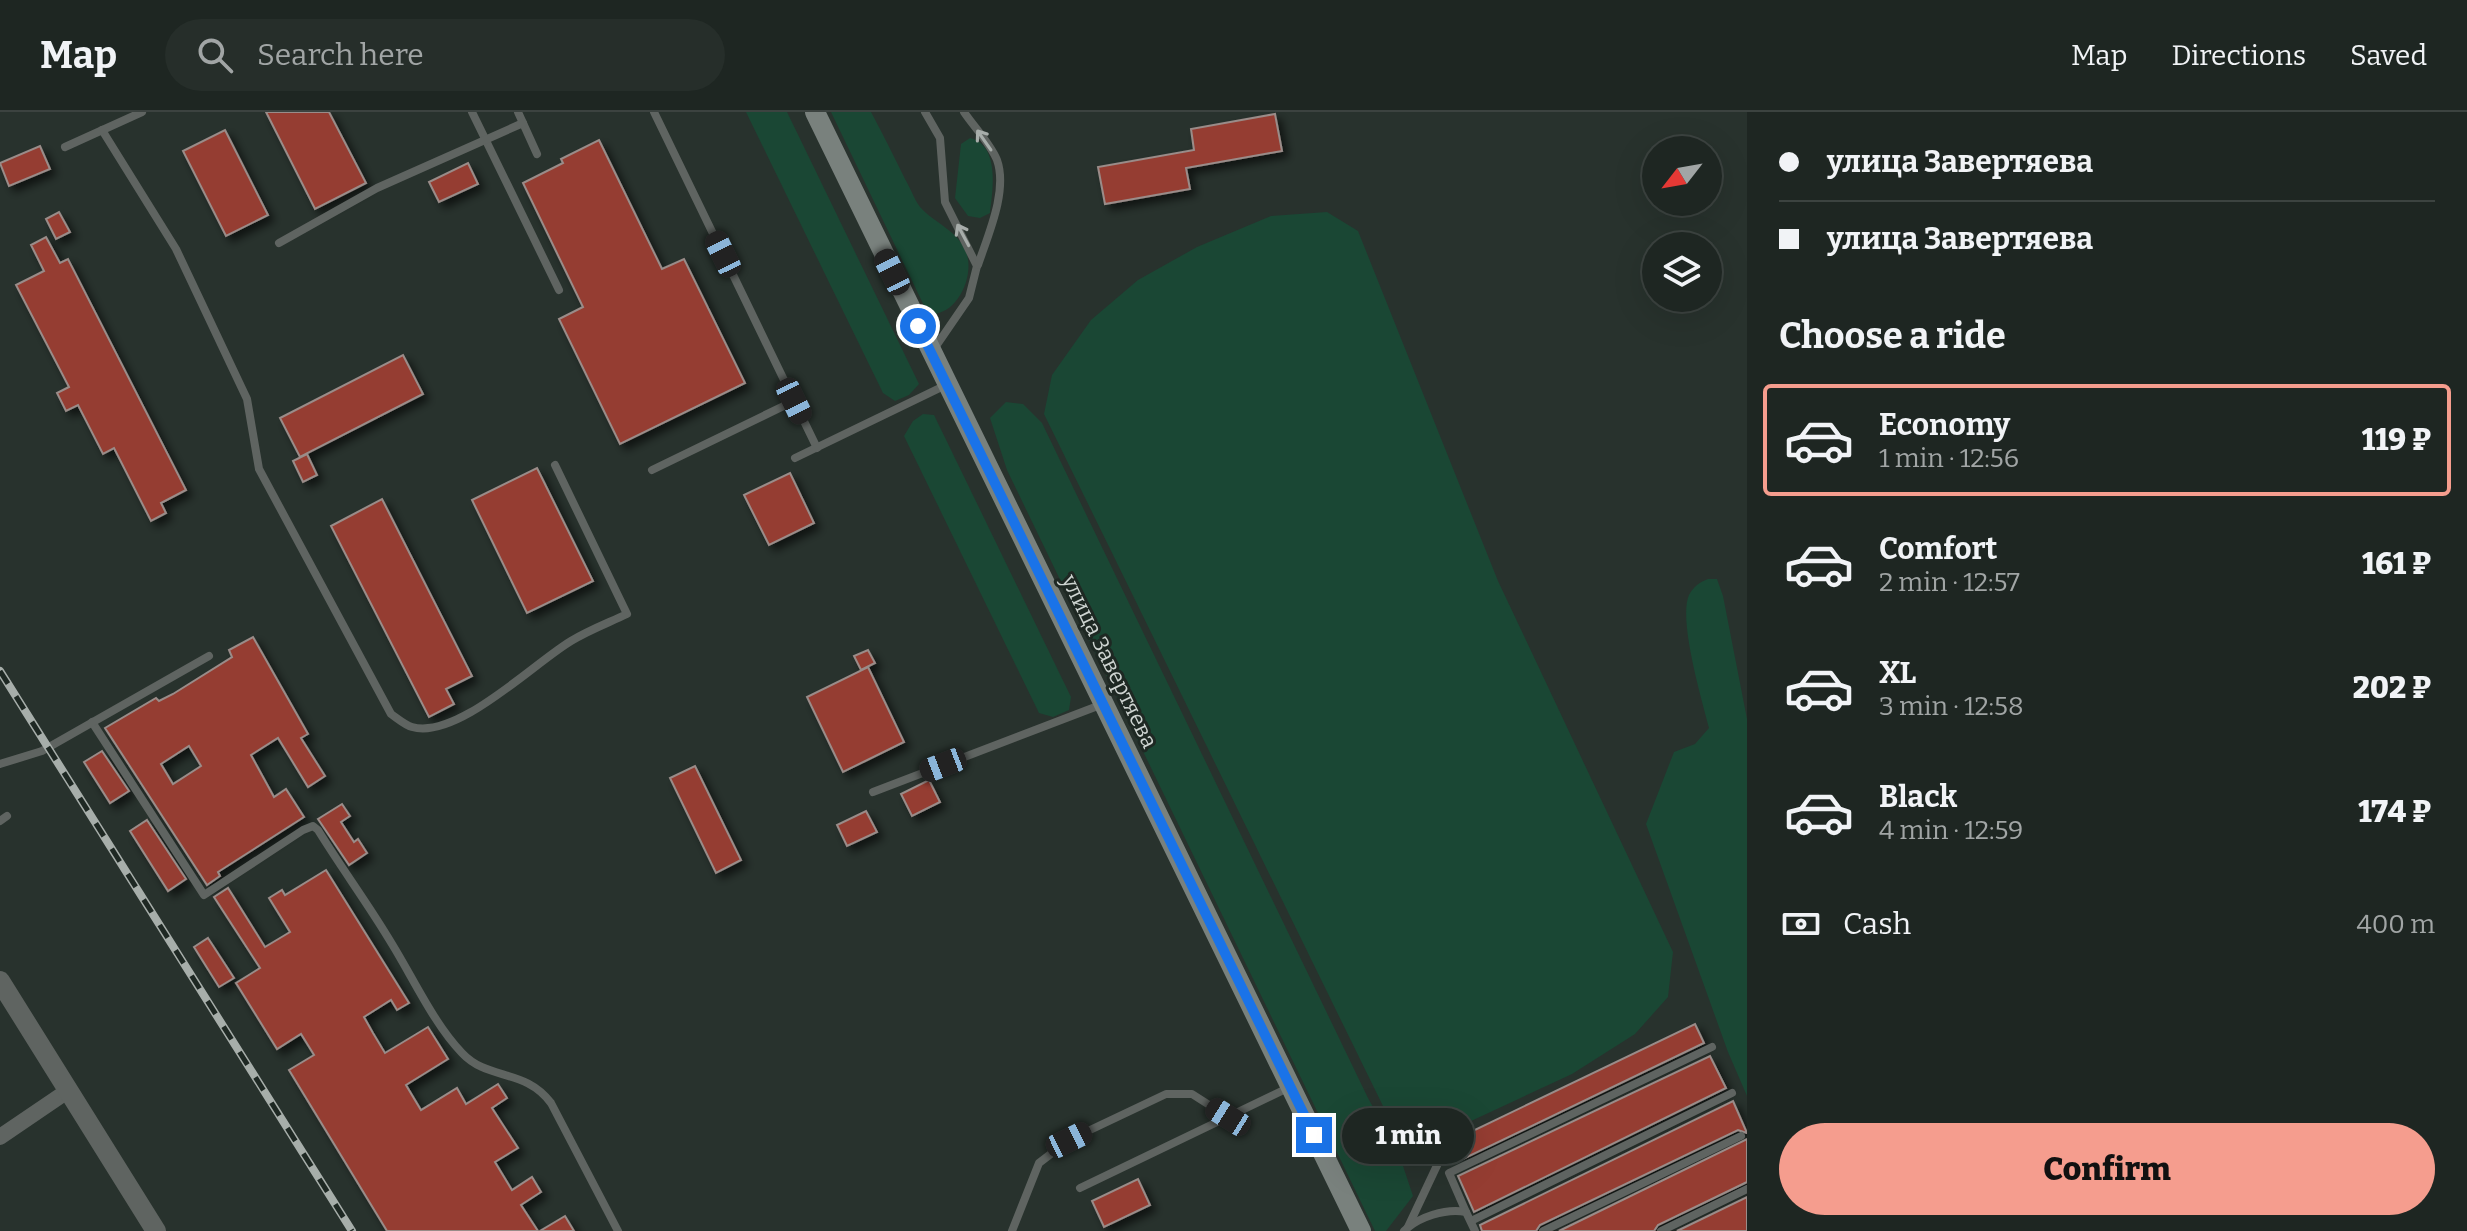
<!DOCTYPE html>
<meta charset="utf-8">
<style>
body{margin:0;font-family:Bitter,serif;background:#262e2a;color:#f1f3f6;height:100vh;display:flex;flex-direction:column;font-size:30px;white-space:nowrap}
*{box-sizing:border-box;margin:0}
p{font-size:26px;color:#a1a5a5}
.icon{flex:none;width:44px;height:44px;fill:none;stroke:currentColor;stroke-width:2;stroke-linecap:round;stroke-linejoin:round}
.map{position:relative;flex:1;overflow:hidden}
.drawer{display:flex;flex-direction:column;background:#1e2622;width:720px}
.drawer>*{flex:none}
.top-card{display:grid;align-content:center;height:176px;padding:0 32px;background:#1e2622}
.needle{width:52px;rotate:239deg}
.buttons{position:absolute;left:1642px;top:24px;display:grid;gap:16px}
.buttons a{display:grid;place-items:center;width:80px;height:80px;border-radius:50%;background:#1e2622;box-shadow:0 8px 32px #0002,0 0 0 2px #3c4340;font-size:40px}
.end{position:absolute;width:36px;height:36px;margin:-18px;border:10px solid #1a73e8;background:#fff;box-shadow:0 0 0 4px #fff}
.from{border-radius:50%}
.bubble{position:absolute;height:56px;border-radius:28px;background:#1e2622;box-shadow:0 8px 32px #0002,0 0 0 2px #3c4340;font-size:26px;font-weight:800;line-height:56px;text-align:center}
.car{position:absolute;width:24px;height:48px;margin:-24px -12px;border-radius:10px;box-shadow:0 0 6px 2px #0007;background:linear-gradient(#222 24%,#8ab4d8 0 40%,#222 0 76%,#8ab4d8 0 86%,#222 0)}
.top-card b{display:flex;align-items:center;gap:28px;height:76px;font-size:30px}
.top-card b+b{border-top:2px solid #3c4340}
.top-card i{width:20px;height:20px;background:#f1f3f6}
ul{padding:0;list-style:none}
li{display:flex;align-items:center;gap:24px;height:112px;margin:0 16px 12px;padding:0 16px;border:4px solid transparent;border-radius:8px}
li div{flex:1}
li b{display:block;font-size:30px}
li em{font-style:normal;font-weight:800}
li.on{border-color:#f59d8e}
li>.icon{width:72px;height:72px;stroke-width:1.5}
h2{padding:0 32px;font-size:36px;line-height:96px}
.pay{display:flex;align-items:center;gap:20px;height:88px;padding:0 32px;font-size:30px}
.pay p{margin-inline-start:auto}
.button{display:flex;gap:16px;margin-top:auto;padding:16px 32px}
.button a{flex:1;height:92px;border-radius:48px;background:#f59d8e;color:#111;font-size:32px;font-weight:800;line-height:92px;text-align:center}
header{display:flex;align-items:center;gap:48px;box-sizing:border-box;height:112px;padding:0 40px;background:#1e2622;border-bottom:2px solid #3c4340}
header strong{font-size:38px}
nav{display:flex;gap:44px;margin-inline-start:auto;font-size:28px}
.search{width:560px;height:72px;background:#262e2a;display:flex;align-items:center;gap:20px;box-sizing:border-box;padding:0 28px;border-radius:44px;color:#a1a5a5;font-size:30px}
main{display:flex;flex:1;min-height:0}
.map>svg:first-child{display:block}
.green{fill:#1a4734}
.building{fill:#953e32;stroke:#9a8c89;stroke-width:2;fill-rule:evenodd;filter:url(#shadow)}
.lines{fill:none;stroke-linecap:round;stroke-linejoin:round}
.service{stroke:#5f6461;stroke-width:8}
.minor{stroke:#5f6461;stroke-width:16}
.tertiary{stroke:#5f6461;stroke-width:20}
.secondary{stroke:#79817d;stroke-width:20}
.rail-casing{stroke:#a7aeaa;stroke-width:8}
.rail{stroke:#1e2823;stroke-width:5;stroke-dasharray:15;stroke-linecap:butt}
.oneway{stroke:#a7adaa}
.route{stroke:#1a73e8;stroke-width:10}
.labels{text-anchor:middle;stroke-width:6;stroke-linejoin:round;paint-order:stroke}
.street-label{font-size:22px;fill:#ced4d1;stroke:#1e2823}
</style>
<header>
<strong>Map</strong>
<div class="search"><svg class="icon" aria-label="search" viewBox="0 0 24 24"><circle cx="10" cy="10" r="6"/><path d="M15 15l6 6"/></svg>Search here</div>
<nav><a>Map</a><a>Directions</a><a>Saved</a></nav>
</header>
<main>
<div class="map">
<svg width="1747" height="1119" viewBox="0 0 1747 1119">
<defs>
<filter id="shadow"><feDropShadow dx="5.5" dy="5.5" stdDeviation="4" flood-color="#0009"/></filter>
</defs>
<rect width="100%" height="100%" fill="#28322d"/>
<g class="green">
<polygon points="746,0 787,0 919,272 909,283 895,289 883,281"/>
<path d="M831 0H871C883 22 894 45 905 67 910 75 914 87 920 95 935 112 960 119 967 143 974 166 956 205 928 202Z"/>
<path d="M970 26C1000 33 993 79 990 101L980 106 968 104 955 86 961 32Z"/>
<polygon points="1327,100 1358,119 1498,469 1673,840 1668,885 1635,922 1572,962 1456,1016 1407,1043 1044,302 1052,263 1091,208 1138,168 1197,135 1271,104"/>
<polygon points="1006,290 1023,292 1042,311 1368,986 1399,1042 1413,1084 1386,1119 1375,1119 1007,358 990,306"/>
<polygon points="923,302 934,303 1071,585 1069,598 1053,605 1039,601 904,324 913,309"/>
<path d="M1708 467H1717L1723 484 1747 607V984L1728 940 1646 712 1674 640 1695 632 1709 616C1702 588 1678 508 1689 483 1694 474 1700 470 1708 467Z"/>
</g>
<g class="building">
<polygon points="266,0 329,0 366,71 315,97"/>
<polygon points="1275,2 1282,39 1186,56 1190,77 1105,92 1098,55 1194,38 1191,17"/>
<polygon points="225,18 268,103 226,124 183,39"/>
<polygon points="599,28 662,157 684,147 745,271 620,332 559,207 583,195 523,71 563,51 561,47"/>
<polygon points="40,34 50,57 9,74 0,51"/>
<polygon points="468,51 478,72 439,90 429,70"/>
<polygon points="59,100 70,120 56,127 46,107"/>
<polygon points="46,125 60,151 68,147 186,378 161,391 166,401 151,409 114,336 103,342 78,293 66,299 57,281 69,275 16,173 44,159 31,133"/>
<polygon points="403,243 423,282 300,345 280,306"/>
<polygon points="307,342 317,363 303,370 293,349"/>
<polygon points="537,356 593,469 527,501 472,388"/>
<polygon points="790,361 814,411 769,433 744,383"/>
<polygon points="382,387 472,564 446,577 454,592 429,605 331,414"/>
<path d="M253 525 308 622 301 626 325 664 308 675 278 626 251 643 274 685 286 677 304 705 218 760 220 764 207 773 105 616 156 586 159 589 173 582 232 545 229 538ZM189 634 201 654 173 672 161 652Z"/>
<polygon points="868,538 875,551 861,558 854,544"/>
<polygon points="868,555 904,630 843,660 807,585"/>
<polygon points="102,639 129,679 110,691 84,650"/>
<polygon points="695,654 741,748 716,761 670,666"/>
<polygon points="929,668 940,690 912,704 901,682"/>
<polygon points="342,692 350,704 341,710 354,730 358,727 367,741 349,753 318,707"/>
<polygon points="866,699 877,720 847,734 837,713"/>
<polygon points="147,708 186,767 168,779 130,719"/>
<polygon points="326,758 409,891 397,898 391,888 364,905 373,921 385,941 428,915 448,947 406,973 421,998 457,976 466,992 498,972 507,986 492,996 518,1036 495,1050 512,1078 532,1065 541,1080 521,1093 538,1119 387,1119 289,958 314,943 301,922 277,937 236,871 260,856 214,785 228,776 265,835 290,820 269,786 282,778 285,783"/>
<polygon points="208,826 234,866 219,875 194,835"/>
<polygon points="1695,912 1704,931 1463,1047 1454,1028"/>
<polygon points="1710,944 1726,976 1474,1100 1458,1064"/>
<polygon points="1733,989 1747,1021 1738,1018 1540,1113 1536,1119 1482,1119 1480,1113"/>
<polygon points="1408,1008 1422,1034 1408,1042 1394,1016"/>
<polygon points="1747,1027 1747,1070 1658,1113 1654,1119 1559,1119"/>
<polygon points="1138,1067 1150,1093 1104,1115 1092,1089"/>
<polygon points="1747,1085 1747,1119 1677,1119"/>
<polygon points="565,1104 574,1119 540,1119"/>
</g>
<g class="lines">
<g class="service">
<polyline points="472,0 559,178"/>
<polyline points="518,0 537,42"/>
<polyline points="654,0 817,336"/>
<polyline points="925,0 940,26 945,90 977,154 969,186 934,237"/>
<path d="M964 0C974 15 990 31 997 48 1008 79 988 123 978 153"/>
<path d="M102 18 176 137 247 287 259 357 391 602C397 606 405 613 412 615 457 628 534 551 571 529 589 518 608 511 627 502L555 353"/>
<polyline points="65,35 142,0"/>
<polyline points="279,131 377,76 523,11"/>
<polyline points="795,346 946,273"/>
<polyline points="652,358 794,289"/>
<path d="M92 610 204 783 303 718 313 714 318 718C342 757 369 793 392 832 413 866 434 912 462 941 488 969 525 956 551 991L618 1119"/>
<polyline points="0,652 42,639 209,544"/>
<polyline points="873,680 1103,592"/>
<polyline points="0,709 7,704"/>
<polyline points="1080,1076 1290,975"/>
<polyline points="1466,1100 1449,1061 1712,935"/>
<polyline points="1471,1109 1732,981"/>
<polyline points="1408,1115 1441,1045 1444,1019"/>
<polyline points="1012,1119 1039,1051 1069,1028 1166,982 1192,982 1228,1005"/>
<path d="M1404 1119C1418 1105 1446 1096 1466 1100L1475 1119"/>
<polyline points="1543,1119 1741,1024"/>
<polyline points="1661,1119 1747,1077"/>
</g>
<polyline class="minor" points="0,1025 69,978"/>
<polyline class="tertiary" points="0,869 156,1119"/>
<polyline class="secondary" points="815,0 1361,1119"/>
<g class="rail-casing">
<polyline id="rail" points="0,559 352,1119"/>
</g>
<use href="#rail" class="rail"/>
</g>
<defs><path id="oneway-shaft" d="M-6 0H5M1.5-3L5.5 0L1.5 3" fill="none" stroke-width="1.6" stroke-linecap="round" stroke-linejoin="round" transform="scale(2)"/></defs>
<g class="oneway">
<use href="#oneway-shaft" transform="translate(984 28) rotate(-125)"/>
<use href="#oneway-shaft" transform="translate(963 123) rotate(-118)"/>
</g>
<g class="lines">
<polyline class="route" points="918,214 1314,1023"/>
</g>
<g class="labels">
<g class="street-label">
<text transform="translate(1110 549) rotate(64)" y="8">улица Завертяева</text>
</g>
</g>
</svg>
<div class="buttons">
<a><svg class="needle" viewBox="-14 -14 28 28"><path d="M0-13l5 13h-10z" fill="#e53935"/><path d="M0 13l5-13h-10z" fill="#a1a5a5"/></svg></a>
<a><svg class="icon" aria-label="layers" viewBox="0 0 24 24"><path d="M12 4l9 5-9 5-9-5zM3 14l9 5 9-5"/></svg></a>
</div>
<i class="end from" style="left:918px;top:214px"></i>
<i class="end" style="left:1314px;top:1023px"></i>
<div class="bubble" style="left:1342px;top:996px;width:132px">1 min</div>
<i class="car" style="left:723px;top:142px;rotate:334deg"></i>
<i class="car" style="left:892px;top:160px;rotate:334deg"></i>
<i class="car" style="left:794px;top:289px;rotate:154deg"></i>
<i class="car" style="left:943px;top:653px;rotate:249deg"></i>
<i class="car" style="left:1228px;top:1005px;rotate:302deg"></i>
<i class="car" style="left:1069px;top:1028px;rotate:64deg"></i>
</div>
<section class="drawer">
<div class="top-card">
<b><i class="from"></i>улица Завертяева</b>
<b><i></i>улица Завертяева</b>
</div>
<h2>Choose a ride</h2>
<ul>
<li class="on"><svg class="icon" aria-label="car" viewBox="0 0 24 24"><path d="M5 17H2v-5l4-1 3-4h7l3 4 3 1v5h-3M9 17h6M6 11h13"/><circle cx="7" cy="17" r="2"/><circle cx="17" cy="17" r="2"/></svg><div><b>Economy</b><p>1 min · 12:56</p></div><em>119 ₽</em></li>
<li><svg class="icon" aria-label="car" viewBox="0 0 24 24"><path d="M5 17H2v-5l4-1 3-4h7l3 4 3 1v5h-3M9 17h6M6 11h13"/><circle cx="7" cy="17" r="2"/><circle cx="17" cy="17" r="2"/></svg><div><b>Comfort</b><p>2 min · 12:57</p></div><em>161 ₽</em></li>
<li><svg class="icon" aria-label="car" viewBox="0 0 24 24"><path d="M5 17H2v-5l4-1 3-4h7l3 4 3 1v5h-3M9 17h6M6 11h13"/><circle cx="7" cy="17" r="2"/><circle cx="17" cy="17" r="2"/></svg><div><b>XL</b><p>3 min · 12:58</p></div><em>202 ₽</em></li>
<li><svg class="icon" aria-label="car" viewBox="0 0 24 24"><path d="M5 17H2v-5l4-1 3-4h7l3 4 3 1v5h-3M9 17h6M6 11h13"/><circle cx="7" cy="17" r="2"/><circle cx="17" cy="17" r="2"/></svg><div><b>Black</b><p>4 min · 12:59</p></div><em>174 ₽</em></li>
</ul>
<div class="pay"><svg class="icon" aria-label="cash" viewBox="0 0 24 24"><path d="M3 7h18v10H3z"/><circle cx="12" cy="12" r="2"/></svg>Cash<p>400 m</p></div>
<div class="button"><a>Confirm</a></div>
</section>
</main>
